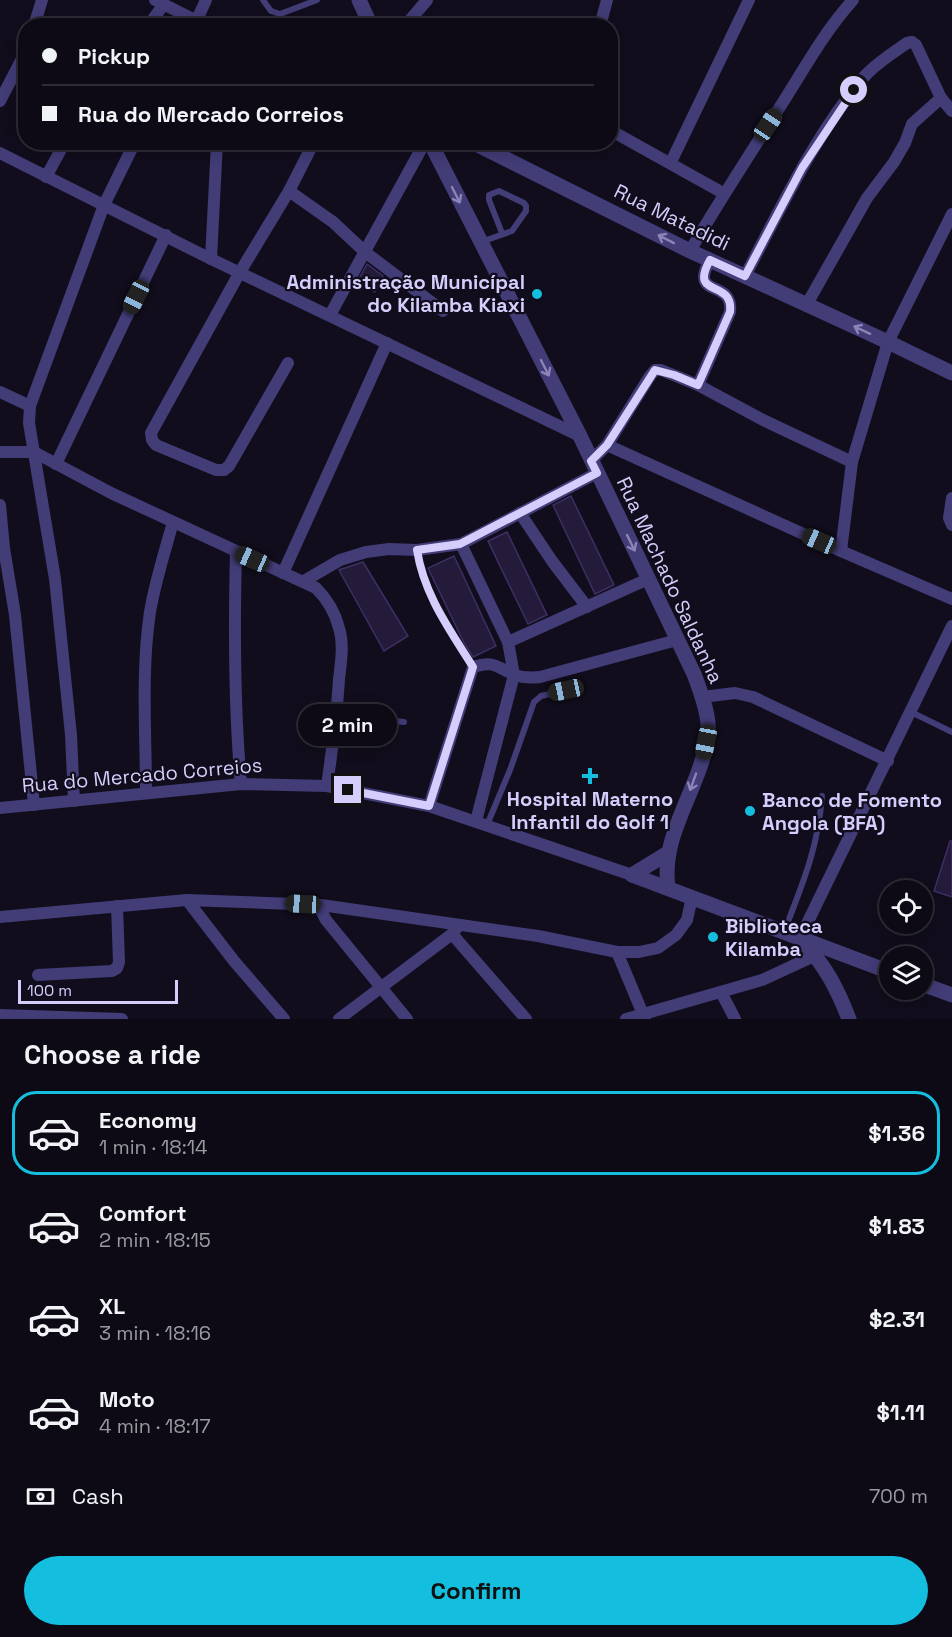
<!DOCTYPE html>
<meta charset="utf-8">
<style>
body{margin:0;font-family:"Space Grotesk",sans-serif;background:#16131e;color:#f1f3f6;height:100vh;display:flex;flex-direction:column;font-size:22px;white-space:nowrap}
*{box-sizing:border-box;margin:0}
p{font-size:20px;color:#9a9aa0}
.icon{flex:none;width:33px;height:33px;fill:none;stroke:currentColor;stroke-width:2;stroke-linecap:round;stroke-linejoin:round}
.map{position:relative;height:1019px;overflow:hidden}
.side{display:flex;flex-direction:column;background:#0d0a15;flex:1}
.side>*{flex:none}
.hud{position:absolute;left:18px;top:18px;width:600px;height:132px;border-radius:24px;box-shadow:0 3px 15px #0003,0 0 0 2px #2d2b34;display:grid;align-content:center;height:132px;padding:0 24px;background:#0d0a15}
.controls{position:absolute;left:879px;top:880px;display:grid;gap:12px}
.controls a{display:grid;place-items:center;width:54px;height:54px;border-radius:50%;background:#0d0a15;box-shadow:0 3px 15px #0003,0 0 0 2px #2d2b34;font-size:30px}
.scale{position:absolute;left:18px;bottom:15px;width:160px;box-sizing:border-box;padding-left:6px;border:3px solid #d5cdfb;border-top:0;font-size:16px;line-height:21px;white-space:nowrap;color:#d5cdfb;-webkit-text-stroke:4px #110d1c;paint-order:stroke}
.end{position:absolute;width:27px;height:27px;margin:-14px;border:8px solid #d5cdfb;background:#111;box-shadow:0 0 0 3px #111}
.from{border-radius:50%}
.bubble{position:absolute;height:42px;border-radius:21px;background:#0d0a15;box-shadow:0 3px 15px #0003,0 0 0 2px #2d2b34;font-size:20px;font-weight:600;line-height:42px;text-align:center}
.car{position:absolute;width:18px;height:36px;margin:-18px -9px;border-radius:8px;box-shadow:0 0 4px 2px #0007;background:linear-gradient(#222 24%,#8ab4d8 0 40%,#222 0 76%,#8ab4d8 0 86%,#222 0)}
.hud b{display:flex;align-items:center;gap:21px;height:57px;font-size:22px}
.hud b+b{border-top:2px solid #2d2b34}
.hud i{width:15px;height:15px;background:#f1f3f6}
ul{padding:0;list-style:none}
li{display:flex;align-items:center;gap:18px;height:84px;margin:0 12px 9px;padding:0 12px;border:3px solid transparent;border-radius:24px}
li div{flex:1}
li b{display:block;font-size:22px}
li em{font-style:normal;font-weight:600}
li.on{border-color:#14bedf}
li>.icon{width:54px;height:54px;stroke-width:1.5}
h2{padding:0 24px;font-size:27px;line-height:72px}
.pay{display:flex;align-items:center;gap:15px;height:66px;padding:0 24px;font-size:22px}
.pay p{margin-inline-start:auto}
.cta{display:flex;gap:12px;margin-top:auto;padding:12px 24px}
.cta a{flex:1;height:69px;border-radius:36px;background:#14bedf;color:#111;font-size:24px;font-weight:600;line-height:69px;text-align:center}
.map>svg:first-child{display:block}
.building{fill:#241b3b;stroke:#3d2f65;stroke-width:1.5}
.lines{fill:none;stroke-linecap:round;stroke-linejoin:round}
.service{stroke:#423c77;stroke-width:6}
.minor{stroke:#423c77;stroke-width:12}
.tertiary{stroke:#423c77;stroke-width:15}
.oneway{stroke:#8c84b9}
.route{stroke:#d5cdfb;stroke-width:8}
.poi-dot{fill:#14bedf;stroke:#110d1c;stroke-width:2}
.labels{text-anchor:middle;stroke-width:4.5;stroke-linejoin:round;paint-order:stroke}
.street-label{font-size:20px;fill:#d5cdfb;stroke:#110d1c}
.poi-label{font-size:20px;font-weight:bold;fill:#d5cdfb;stroke:#110d1c;text-anchor:start}
</style>
<div class="map">
<svg width="952" height="1019" viewBox="0 0 952 1019">
<rect width="100%" height="100%" fill="#110d1c"/>
<g class="building">
<polygon points="367,264 383,276 375,292 357,282"/>
<polygon points="571,496 614,585 595,594 553,505"/>
<polygon points="507,532 547,615 528,624 488,541"/>
<polygon points="454,556 496,646 473,657 464,643 428,568"/>
<polygon points="363,562 408,636 384,651 339,570"/>
<polygon points="950,841 952,841 952,897 934,891"/>
</g>
<g class="lines">
<g class="service">
<polyline points="263,0 271,11 280,14 317,0"/>
<polyline points="481,242 512,231 526,211 526,206 524,203 499,191 489,195 489,200 502,233"/>
<path d="M417 550C424 595 449 630 473 667"/>
<polyline points="911,712 952,732"/>
<polyline points="337,715 404,722"/>
<polyline points="487,825 510,770 534,702 541,696 579,687"/>
<path d="M784 932C803 883 818 848 822 796"/>
</g>
<g class="minor">
<polyline points="155,0 207,26"/>
<polyline points="195,24 206,0"/>
<polyline points="34,26 42,0"/>
<polyline points="148,26 164,4"/>
<polyline points="405,26 427,0"/>
<polyline points="600,26 607,0"/>
<polyline points="0,101 26,51"/>
<polyline points="610,130 723,193"/>
<polyline points="0,153 211,259 580,436"/>
<polyline points="671,162 749,0"/>
<polyline points="46,177 65,142"/>
<polyline points="289,191 333,222 365,252 443,311"/>
<path d="M690 251C718 203 748 157 778 110 802 73 823 33 853 0"/>
<polyline points="211,259 217,142"/>
<path d="M745 276C781 208 814 136 864 77 875 64 893 53 907 43L912 42 916 45 941 98 952 111"/>
<polyline points="807,304 867,198 894,162 905,143 912,124 941,98"/>
<polyline points="330,315 425,142"/>
<polyline points="288,363 229,466 224,470 216,470 156,445 152,440 151,433 240,272 289,191 314,142"/>
<path d="M698 385 730 312C734 278 688 299 710 260"/>
<polyline points="0,392 30,406"/>
<polyline points="607,445 841,551 952,599"/>
<path d="M0 452H34L111 493 316 588C328 600 335 612 339 628 344 644 341 663 339 679 337 715 332 750 327 786"/>
<polyline points="591,461 607,445 650,376 655,370 661,370 698,385 763,420 852,462"/>
<polyline points="56,464 166,235"/>
<polyline points="952,498 949,518 952,525"/>
<polyline points="0,505 4,548 15,615 34,805"/>
<polyline points="520,513 552,561 587,607"/>
<polyline points="461,544 508,642 514,675 476,821"/>
<polyline points="841,551 852,462 888,342 952,214"/>
<path d="M236 552C234 630 234 707 241 784"/>
<polyline points="283,573 387,343"/>
<polyline points="304,581 340,560 366,552 389,549 417,550 461,544 597,473"/>
<polyline points="508,642 648,579"/>
<polyline points="702,697 735,693 753,697 888,761"/>
<path d="M146 793C146 733 141 672 150 612 155 582 165 551 173 522"/>
<polyline points="74,801 71,735 55,579 29,423 30,406 104,205 135,142"/>
<path d="M429 806 473 667C494 660 496 667 515 675 523 678 531 678 540 677L677 640"/>
<polyline points="0,808 241,784 327,786 429,806 632,875"/>
<polyline points="187,900 234,961 284,1019"/>
<polyline points="321,905 321,910 326,920 407,1019"/>
<polyline points="0,917 187,900 321,905 538,936 617,952 639,952 658,948 676,935 687,920 692,897"/>
<polyline points="452,934 526,1019"/>
<polyline points="800,938 952,626"/>
<polyline points="617,952 645,1019"/>
<polyline points="38,975 112,971 117,968 119,962 117,906"/>
<polyline points="721,992 735,1019"/>
<polyline points="0,1015 122,1019"/>
<polyline points="339,1019 452,934 459,925"/>
<polyline points="626,1019 762,980 816,955"/>
</g>
<g class="tertiary">
<polyline points="359,0 371,26"/>
<path d="M430 142 580 436 694 674C700 690 710 716 708 732 703 786 660 832 668 887"/>
<polyline points="472,142 690,251 888,342 952,373"/>
<polyline points="632,875 890,972"/>
<polyline points="632,875 668,853"/>
<path d="M802 941C825 965 837 988 849 1019"/>
<polyline points="922,984 952,995"/>
</g>
</g>
<defs><path id="oneway-shaft" d="M-6 0H5M1.5-3L5.5 0L1.5 3" fill="none" stroke-width="1.6" stroke-linecap="round" stroke-linejoin="round" transform="scale(1.5)"/></defs>
<g class="oneway">
<use href="#oneway-shaft" transform="translate(456 195) rotate(63)"/>
<use href="#oneway-shaft" transform="translate(666 239) rotate(-153)"/>
<use href="#oneway-shaft" transform="translate(862 330) rotate(-155)"/>
<use href="#oneway-shaft" transform="translate(545 368) rotate(63)"/>
<use href="#oneway-shaft" transform="translate(631 543) rotate(64)"/>
<use href="#oneway-shaft" transform="translate(693 782) rotate(110)"/>
</g>
<g class="lines">
<path class="route" d="M348 790 429 806 473 667C450 630 424 595 417 550L460 544 597 473 591 461 607 445 655 370 674 375 698 385 730 312C734 278 688 299 710 260L745 276 802 168 854 90"/>
</g>
<g class="poi-dot">
<circle cx="537" cy="294" r="6"/>
<path d="M587 767h6v6h6v6h-6v6h-6v-6h-6v-6h6z"/>
<circle cx="750" cy="811" r="6"/>
<circle cx="713" cy="937" r="6"/>
</g>
<g class="labels">
<g class="street-label">
<text transform="translate(672 217) rotate(26)" y="7">Rua Matadidi</text>
<text transform="translate(670 580) rotate(65)" y="7">Rua Machado Saldanha</text>
<text transform="translate(142 775) rotate(-5)" y="7">Rua do Mercado Correios</text>
</g>
<g class="poi-label">
<text x="525" y="289" text-anchor="end">Administração Municípal<tspan x="525" dy="23">do Kilamba Kiaxi</tspan></text>
<text x="590" y="806" text-anchor="middle">Hospital Materno<tspan x="590" dy="23">Infantil do Golf 1</tspan></text>
<text x="762" y="807">Banco de Fomento<tspan x="762" dy="23">Angola (BFA)</tspan></text>
<text x="725" y="933">Biblioteca<tspan x="725" dy="23">Kilamba</tspan></text>
</g>
</g>
</svg>
<div class="controls">
<a><svg class="icon" aria-label="locate" viewBox="0 0 24 24"><circle cx="12" cy="12" r="6"/><path d="M12 2v4M12 18v4M2 12h4M18 12h4"/></svg></a>
<a><svg class="icon" aria-label="layers" viewBox="0 0 24 24"><path d="M12 4l9 5-9 5-9-5zM3 14l9 5 9-5"/></svg></a>
</div>
<div class="scale">100 m</div>
<i class="end from" style="left:854px;top:90px"></i>
<i class="end" style="left:348px;top:790px"></i>
<div class="bubble" style="left:298px;top:704px;width:99px">2 min</div>
<i class="car" style="left:768px;top:125px;rotate:34deg"></i>
<i class="car" style="left:136px;top:297px;rotate:206deg"></i>
<i class="car" style="left:819px;top:541px;rotate:294deg"></i>
<i class="car" style="left:252px;top:559px;rotate:294deg"></i>
<i class="car" style="left:566px;top:690px;rotate:258deg"></i>
<i class="car" style="left:706px;top:742px;rotate:191deg"></i>
<i class="car" style="left:303px;top:904px;rotate:273deg"></i>
<div class="hud">
<b><i class="from"></i>Pickup</b>
<b><i></i>Rua do Mercado Correios</b>
</div>
</div>
<section class="side">
<h2>Choose a ride</h2>
<ul>
<li class="on"><svg class="icon" aria-label="car" viewBox="0 0 24 24"><path d="M5 17H2v-5l4-1 3-4h7l3 4 3 1v5h-3M9 17h6M6 11h13"/><circle cx="7" cy="17" r="2"/><circle cx="17" cy="17" r="2"/></svg><div><b>Economy</b><p>1 min · 18:14</p></div><em>$1.36</em></li>
<li><svg class="icon" aria-label="car" viewBox="0 0 24 24"><path d="M5 17H2v-5l4-1 3-4h7l3 4 3 1v5h-3M9 17h6M6 11h13"/><circle cx="7" cy="17" r="2"/><circle cx="17" cy="17" r="2"/></svg><div><b>Comfort</b><p>2 min · 18:15</p></div><em>$1.83</em></li>
<li><svg class="icon" aria-label="car" viewBox="0 0 24 24"><path d="M5 17H2v-5l4-1 3-4h7l3 4 3 1v5h-3M9 17h6M6 11h13"/><circle cx="7" cy="17" r="2"/><circle cx="17" cy="17" r="2"/></svg><div><b>XL</b><p>3 min · 18:16</p></div><em>$2.31</em></li>
<li><svg class="icon" aria-label="car" viewBox="0 0 24 24"><path d="M5 17H2v-5l4-1 3-4h7l3 4 3 1v5h-3M9 17h6M6 11h13"/><circle cx="7" cy="17" r="2"/><circle cx="17" cy="17" r="2"/></svg><div><b>Moto</b><p>4 min · 18:17</p></div><em>$1.11</em></li>
</ul>
<div class="pay"><svg class="icon" aria-label="cash" viewBox="0 0 24 24"><path d="M3 7h18v10H3z"/><circle cx="12" cy="12" r="2"/></svg>Cash<p>700 m</p></div>
<div class="cta"><a>Confirm</a></div>
</section>
